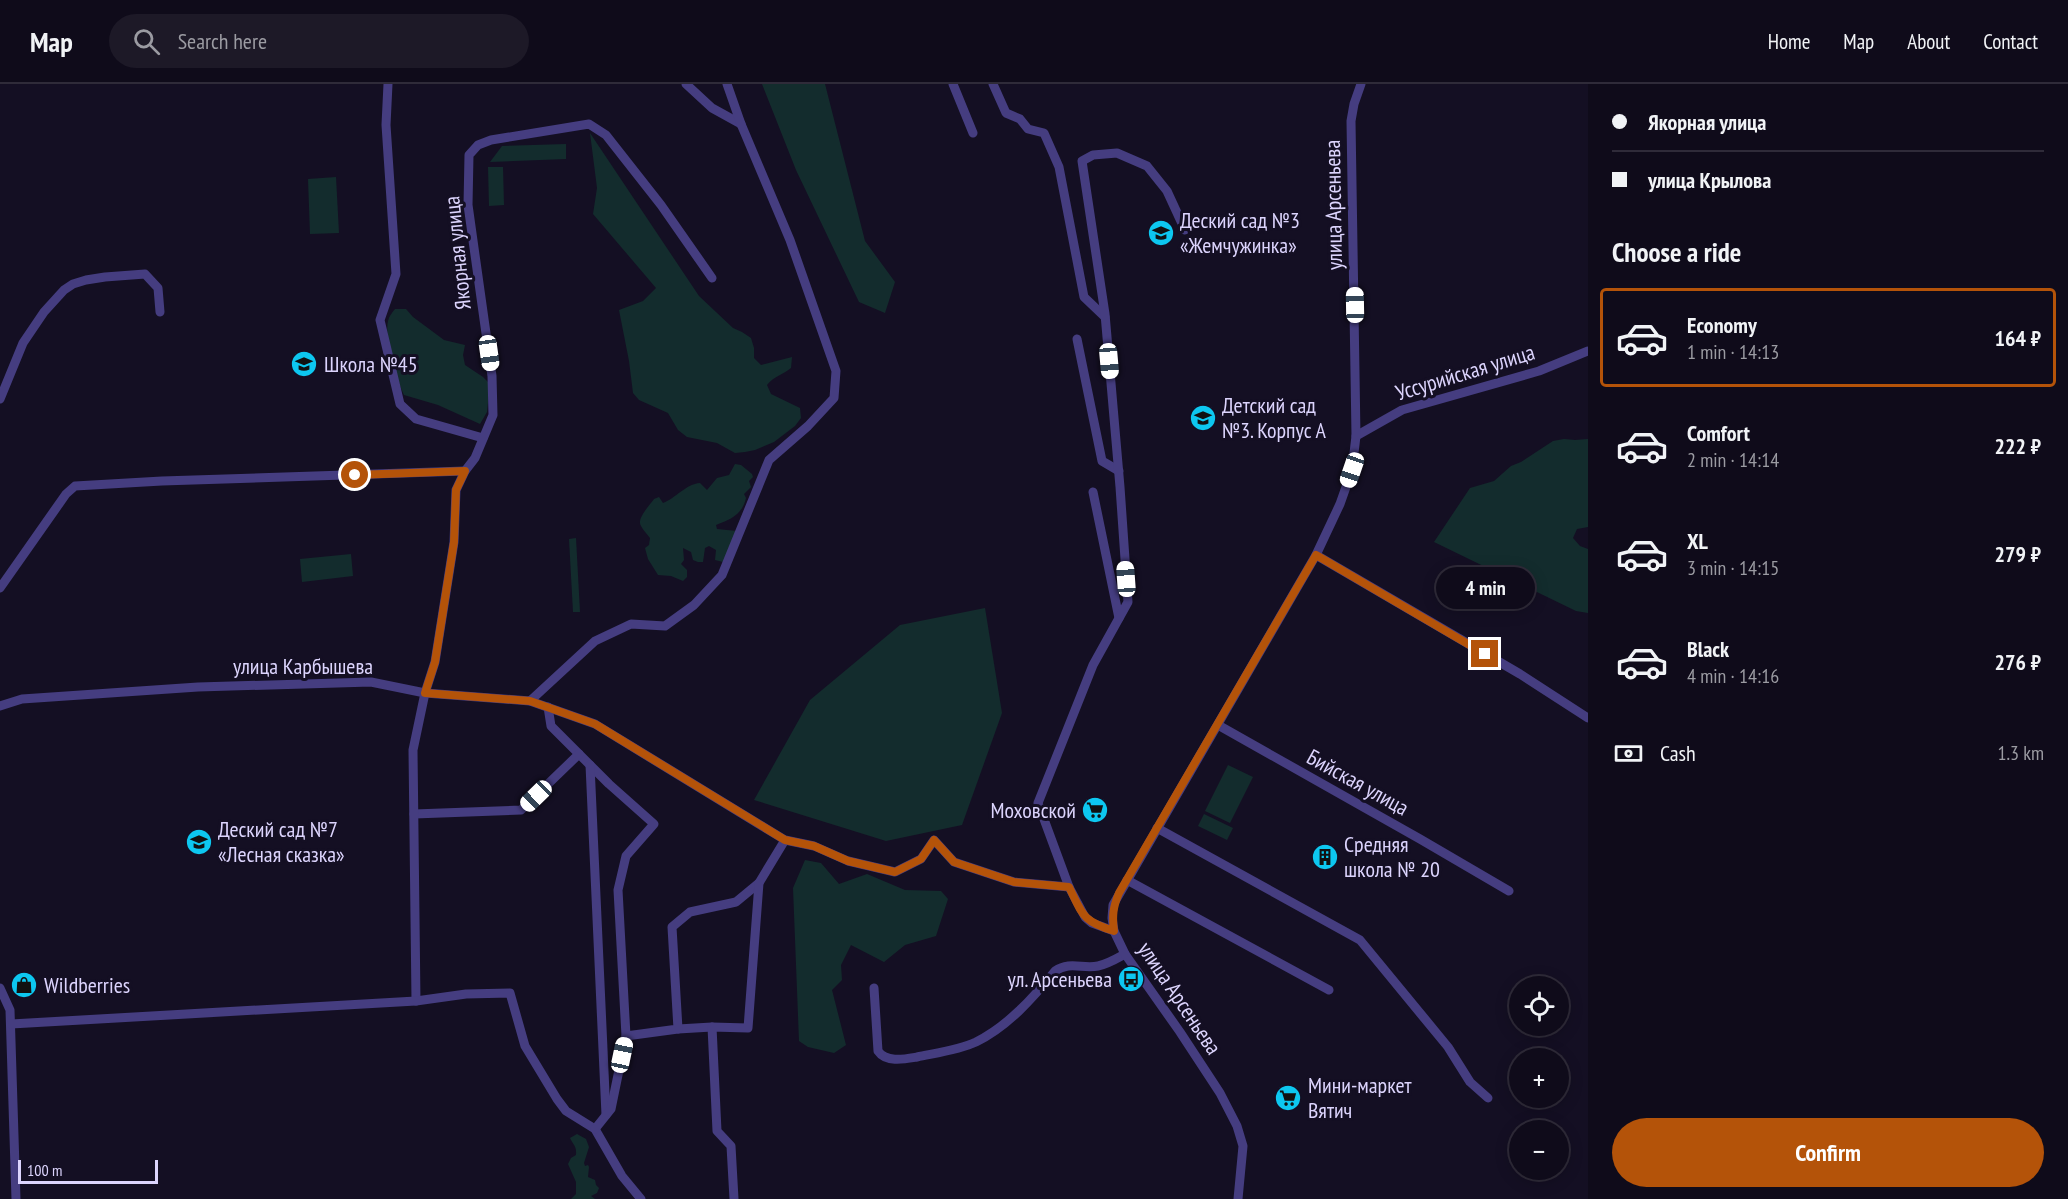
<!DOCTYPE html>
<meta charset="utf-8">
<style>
body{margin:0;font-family:"PT Sans Narrow",sans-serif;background:#1d1927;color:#f1f3f6;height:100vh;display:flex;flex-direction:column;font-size:22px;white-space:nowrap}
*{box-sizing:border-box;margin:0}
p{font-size:20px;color:#9b9ba2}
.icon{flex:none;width:33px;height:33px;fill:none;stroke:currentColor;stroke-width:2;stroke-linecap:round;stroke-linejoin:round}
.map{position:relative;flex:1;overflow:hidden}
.drawer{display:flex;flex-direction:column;background:#0f0b1a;width:480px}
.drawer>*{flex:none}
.hud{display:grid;align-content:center;height:132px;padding:0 24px;background:#0f0b1a}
.fabs{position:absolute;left:1509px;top:892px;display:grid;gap:12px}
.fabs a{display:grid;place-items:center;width:60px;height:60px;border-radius:50%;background:#0f0b1a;box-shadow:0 3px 15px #0003,0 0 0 2px #2f2b39;font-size:30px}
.scale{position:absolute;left:18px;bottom:15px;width:140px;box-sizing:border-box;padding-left:6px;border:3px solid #dcd4fd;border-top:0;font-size:16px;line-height:21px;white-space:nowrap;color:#dcd4fd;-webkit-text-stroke:4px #140f23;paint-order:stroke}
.end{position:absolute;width:27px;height:27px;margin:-14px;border:8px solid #b45309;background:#fff;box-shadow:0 0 0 3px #fff}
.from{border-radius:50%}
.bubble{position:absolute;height:42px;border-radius:21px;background:#0f0b1a;box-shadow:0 3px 15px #0003,0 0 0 2px #2f2b39;font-size:20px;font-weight:700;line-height:42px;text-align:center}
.car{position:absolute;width:18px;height:36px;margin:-18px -9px;border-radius:8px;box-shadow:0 0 4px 2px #0007;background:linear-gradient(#fff 24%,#345 0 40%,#fff 0 76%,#345 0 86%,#fff 0)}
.hud b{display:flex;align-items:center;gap:21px;height:57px;font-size:22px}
.hud b+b{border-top:2px solid #2f2b39}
.hud i{width:15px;height:15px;background:#f1f3f6}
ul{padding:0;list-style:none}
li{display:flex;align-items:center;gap:18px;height:99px;margin:0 12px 9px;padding:0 12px;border:3px solid transparent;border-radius:6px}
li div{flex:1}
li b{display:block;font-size:22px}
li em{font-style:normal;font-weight:700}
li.current{border-color:#b45309}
li>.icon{width:54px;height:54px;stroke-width:1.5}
h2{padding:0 24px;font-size:27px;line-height:72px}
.pay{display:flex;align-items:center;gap:15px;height:66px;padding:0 24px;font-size:22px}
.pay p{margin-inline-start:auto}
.primary-button{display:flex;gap:12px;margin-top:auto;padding:12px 24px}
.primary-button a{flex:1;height:69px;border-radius:36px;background:#b45309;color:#fff;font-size:24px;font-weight:700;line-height:69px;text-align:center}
header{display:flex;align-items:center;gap:36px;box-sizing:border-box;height:84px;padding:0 30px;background:#0f0b1a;border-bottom:2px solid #2f2b39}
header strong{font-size:28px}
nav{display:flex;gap:33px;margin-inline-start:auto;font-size:21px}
.search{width:420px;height:54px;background:#1d1927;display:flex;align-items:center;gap:15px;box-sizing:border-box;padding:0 21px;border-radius:33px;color:#9b9ba2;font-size:22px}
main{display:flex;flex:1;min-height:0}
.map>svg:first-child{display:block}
.green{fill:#132c2d}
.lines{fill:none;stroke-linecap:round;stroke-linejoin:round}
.street{stroke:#453d80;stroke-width:9}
.route{stroke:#b45309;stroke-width:8}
.labels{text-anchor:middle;stroke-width:6;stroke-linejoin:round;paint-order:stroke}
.street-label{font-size:22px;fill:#dcd4fd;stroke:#140f23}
.poi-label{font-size:22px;fill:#dcd4fd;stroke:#140f23;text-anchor:start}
</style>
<header>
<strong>Map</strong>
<div class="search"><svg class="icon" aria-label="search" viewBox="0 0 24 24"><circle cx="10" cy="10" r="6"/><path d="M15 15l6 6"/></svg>Search here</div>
<nav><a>Home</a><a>Map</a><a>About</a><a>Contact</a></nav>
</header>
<main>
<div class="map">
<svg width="1588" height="1115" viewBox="0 0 1588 1115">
<rect width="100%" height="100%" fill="#140f23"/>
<g class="green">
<polygon points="762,0 825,0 865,157 895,198 885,229 859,218 796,86"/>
<path d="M590 49 699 212 733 244 742 248 751 254 754 264V274L761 281 792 273 791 284C783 291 774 292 767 301L771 310 800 324 801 334 795 342 774 358 755 366 745 368 735 369 717 359 687 353 678 346 668 329 639 316 633 309 629 277 619 226 643 217 656 204 593 130 597 104Z"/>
<polygon points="566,60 566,75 490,78 502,62"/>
<polygon points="488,83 503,83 504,121 489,122"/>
<polygon points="336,93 339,149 310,150 308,95"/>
<path d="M395 225H406L413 233 444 256 465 261 463 271 465 281 483 293 490 300 487 328 480 340 438 321 404 311C397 296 384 253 388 237 389 232 392 229 395 225Z"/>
<polygon points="1564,355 1575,356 1588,355 1588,443 1577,445 1573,454 1580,462 1588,465 1588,529 1576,527 1434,458 1470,404 1494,397 1511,382 1521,378 1553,357"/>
<path d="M735 380 741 381 752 390 753 393 749 397 751 403 744 410 746 414C742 431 731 435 716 441L717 445 737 447 723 478 715 476 716 466 709 462 705 464 703 478H698L693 476 691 468 683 464 684 476 681 480 687 486V493L683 497 671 492 658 491 648 475 645 464 649 461 650 454C647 450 643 446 641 442 636 435 650 421 654 415L659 413 663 419C676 414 686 400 700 399L707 406 717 394 729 391Z"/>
<polygon points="576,454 580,528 573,528 569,455"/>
<polygon points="351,470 353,492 302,498 300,475"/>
<polygon points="985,524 1002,629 962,741 886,757 754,716 810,616 900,541"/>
<polygon points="1228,681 1253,693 1230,739 1205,727"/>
<polygon points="1204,730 1233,744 1227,756 1198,742"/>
<polygon points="805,776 821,779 839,800 867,790 905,806 941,807 948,815 936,852 905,861 884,878 851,861 841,881 842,896 832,906 846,961 834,969 808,963 799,957 793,804"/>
<path d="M577 1050 586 1055 589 1063 584 1079 585 1082 588 1081 589 1083 588 1093 595 1096 596 1101 599 1104 597 1109 591 1112 595 1115H571L576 1110V1098L568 1080 571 1074 576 1071C577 1062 573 1061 570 1054Z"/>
</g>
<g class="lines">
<g class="street">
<polyline points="388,0 386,41 396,190 380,236 400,320 416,335 483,354"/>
<polyline points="686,0 712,24 741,40"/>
<polyline points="953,0 973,49"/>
<polyline points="993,0 1006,29 1020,35 1028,45 1044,49 1059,83 1084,213 1105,233"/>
<polyline points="1077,255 1102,377 1119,387"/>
<polyline points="0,315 23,259 44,228 64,206 73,200 86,196 105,193 145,190 158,204 160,228"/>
<polyline points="1356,352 1402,326 1539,287 1588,267"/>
<polyline points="1093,408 1119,534"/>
<polyline points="1316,471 1520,590 1588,634"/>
<polyline points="0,504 66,410 75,402 162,397 465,387"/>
<polyline points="530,617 595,557 631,540 665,542 694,521 722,491 769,376 808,342 834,314 836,287 790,156 741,40 727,0"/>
<polyline points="0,622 22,615 198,603 371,598 425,609 530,617 595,640 785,756 814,762 848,777 895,788 921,775 934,756 954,778 1014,798 1069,803"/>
<polyline points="548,623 551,642 609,700 654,740 626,772 618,806 626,952"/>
<polyline points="1218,641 1420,755 1509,807"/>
<polyline points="590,681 606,1031"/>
<polyline points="414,730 521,726 579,670"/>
<polyline points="1157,744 1360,856 1448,963 1470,998 1488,1014"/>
<polyline points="1127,796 1329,906"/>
<polyline points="1114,847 1092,839 1085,833 1069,803 1038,719 1093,581 1128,518 1120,403 1105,230 1082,77 1093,71 1117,69 1147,82 1167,107 1185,146"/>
<polyline points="0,904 10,926 16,1115"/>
<path d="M874 904 878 967C886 979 905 975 917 973 936 969 959 966 976 958 1008 942 1033 914 1055 887 1070 877 1082 885 1098 882 1108 880 1116 875 1125 870"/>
<polyline points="416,917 413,666 425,609 435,578 454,458 456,406 465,387 475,374 493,331 492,292 468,121 469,71 478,61 491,56 589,40 606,51 661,121 712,194"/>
<polyline points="11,940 416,917 466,910 510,909 525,962 557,1015 566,1027 595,1045 622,1092 641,1115"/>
<polyline points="678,945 712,943"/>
<polyline points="595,1045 611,1025 626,952 678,945 672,843 690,828 736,818 759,799"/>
<polyline points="734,1115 731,1062 717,1047 712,943 748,944 759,799 785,756"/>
<polyline points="1238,1115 1243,1062 1237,1042 1220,1009 1180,948 1125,870 1114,847 1112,834 1113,821 1316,471 1340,420 1352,386 1356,352 1351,37 1354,20 1361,0"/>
</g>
</g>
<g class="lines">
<path class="route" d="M355 391 465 387 456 406 454 458 435 578 425 609 530 617 595 640 785 756 814 762 848 777 895 788 921 775 934 756 954 778 1014 798 1069 803C1083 831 1082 837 1114 847 1112 832 1113 823 1119 809L1316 471 1485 570"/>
</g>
<defs>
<g id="school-disc" transform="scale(1.35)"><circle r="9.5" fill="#0dc7f0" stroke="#140f23"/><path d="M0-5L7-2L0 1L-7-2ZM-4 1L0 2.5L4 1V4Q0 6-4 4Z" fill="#111"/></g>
<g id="supermarket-disc" transform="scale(1.35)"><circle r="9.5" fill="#0dc7f0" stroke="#140f23"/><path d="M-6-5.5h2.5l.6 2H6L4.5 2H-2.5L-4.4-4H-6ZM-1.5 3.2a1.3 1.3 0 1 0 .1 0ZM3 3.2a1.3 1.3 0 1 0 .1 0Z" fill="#111"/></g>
<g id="building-disc" transform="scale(1.35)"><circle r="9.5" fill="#0dc7f0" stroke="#140f23"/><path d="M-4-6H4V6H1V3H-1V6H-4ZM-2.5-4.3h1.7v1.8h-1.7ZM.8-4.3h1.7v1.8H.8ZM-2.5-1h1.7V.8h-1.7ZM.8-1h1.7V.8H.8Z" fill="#111"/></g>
<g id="bus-disc" transform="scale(1.35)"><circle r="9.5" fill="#0dc7f0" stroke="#140f23"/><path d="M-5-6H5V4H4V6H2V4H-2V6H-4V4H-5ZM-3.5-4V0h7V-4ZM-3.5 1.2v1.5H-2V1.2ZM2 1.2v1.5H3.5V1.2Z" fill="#111"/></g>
<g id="shop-disc" transform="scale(1.35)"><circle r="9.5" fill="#0dc7f0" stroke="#140f23"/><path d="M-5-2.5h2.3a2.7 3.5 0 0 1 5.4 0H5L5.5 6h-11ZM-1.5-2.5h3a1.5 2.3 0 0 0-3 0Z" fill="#111"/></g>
</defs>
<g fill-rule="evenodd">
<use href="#school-disc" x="1161" y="149"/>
<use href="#school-disc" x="304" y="280"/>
<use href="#school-disc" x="1203" y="334"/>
<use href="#supermarket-disc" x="1095" y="726"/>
<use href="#school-disc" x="199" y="758"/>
<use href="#building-disc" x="1325" y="773"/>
<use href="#bus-disc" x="1131" y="895"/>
<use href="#shop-disc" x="24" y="901"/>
<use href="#supermarket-disc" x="1288" y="1014"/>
</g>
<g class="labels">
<g class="street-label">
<text transform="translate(1333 121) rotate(-91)" y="8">улица Арсеньева</text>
<text transform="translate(457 169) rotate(-96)" y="8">Якорная улица</text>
<text transform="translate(1465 288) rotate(-17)" y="8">Уссурийская улица</text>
<text x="303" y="590">улица Карбышева</text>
<text transform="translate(1358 698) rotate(29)" y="8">Бийская улица</text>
<text transform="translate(1180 914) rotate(56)" y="8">улица Арсеньева</text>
</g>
<g class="poi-label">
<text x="1180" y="144">Деский сад №3<tspan x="1180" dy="25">«Жемчужинка»</tspan></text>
<text x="324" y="288">Школа №45</text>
<text x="1222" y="329">Детский сад<tspan x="1222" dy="25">№3. Корпус А</tspan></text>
<text x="1076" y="734" text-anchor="end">Моховской</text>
<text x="218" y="753">Деский сад №7<tspan x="218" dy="25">«Лесная сказка»</tspan></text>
<text x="1344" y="768">Средняя<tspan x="1344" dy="25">школа № 20</tspan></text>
<text x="1112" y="903" text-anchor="end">ул. Арсеньева</text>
<text x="44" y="909">Wildberries</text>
<text x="1308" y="1009">Мини-маркет<tspan x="1308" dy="25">Вятич</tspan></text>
</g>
</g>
</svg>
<div class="fabs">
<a><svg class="icon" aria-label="locate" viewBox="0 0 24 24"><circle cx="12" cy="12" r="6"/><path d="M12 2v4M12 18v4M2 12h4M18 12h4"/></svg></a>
<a>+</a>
<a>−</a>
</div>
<div class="scale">100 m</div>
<i class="end from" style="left:355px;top:391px"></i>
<i class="end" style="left:1485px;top:570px"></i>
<div class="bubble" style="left:1436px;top:483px;width:99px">4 min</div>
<i class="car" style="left:1355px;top:221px;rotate:359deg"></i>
<i class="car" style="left:489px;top:269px;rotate:172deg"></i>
<i class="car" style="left:1109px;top:277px;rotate:175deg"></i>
<i class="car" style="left:1352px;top:386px;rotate:199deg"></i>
<i class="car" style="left:1126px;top:495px;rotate:356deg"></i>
<i class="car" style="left:536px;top:712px;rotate:226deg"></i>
<i class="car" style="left:622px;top:971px;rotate:12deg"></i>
</div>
<section class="drawer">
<div class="hud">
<b><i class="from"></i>Якорная улица</b>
<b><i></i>улица Крылова</b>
</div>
<h2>Choose a ride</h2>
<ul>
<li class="current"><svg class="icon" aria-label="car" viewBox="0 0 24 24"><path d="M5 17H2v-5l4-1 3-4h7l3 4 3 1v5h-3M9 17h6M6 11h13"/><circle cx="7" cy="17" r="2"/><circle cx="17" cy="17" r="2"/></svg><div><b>Economy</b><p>1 min · 14:13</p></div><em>164 ₽</em></li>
<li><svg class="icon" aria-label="car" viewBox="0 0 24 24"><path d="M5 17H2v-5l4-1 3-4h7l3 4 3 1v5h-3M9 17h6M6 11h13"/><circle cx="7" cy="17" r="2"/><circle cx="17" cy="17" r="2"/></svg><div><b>Comfort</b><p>2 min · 14:14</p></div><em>222 ₽</em></li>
<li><svg class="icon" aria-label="car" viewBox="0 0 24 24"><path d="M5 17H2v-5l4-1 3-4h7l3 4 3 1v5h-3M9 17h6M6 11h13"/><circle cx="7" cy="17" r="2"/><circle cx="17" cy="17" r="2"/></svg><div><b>XL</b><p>3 min · 14:15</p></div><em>279 ₽</em></li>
<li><svg class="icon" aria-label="car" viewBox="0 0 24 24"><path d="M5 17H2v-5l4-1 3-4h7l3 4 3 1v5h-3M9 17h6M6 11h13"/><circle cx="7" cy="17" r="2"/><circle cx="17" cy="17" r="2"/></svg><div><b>Black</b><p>4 min · 14:16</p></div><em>276 ₽</em></li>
</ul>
<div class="pay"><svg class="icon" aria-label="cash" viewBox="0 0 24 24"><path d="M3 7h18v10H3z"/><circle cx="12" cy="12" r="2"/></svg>Cash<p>1.3 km</p></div>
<div class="primary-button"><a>Confirm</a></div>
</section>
</main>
